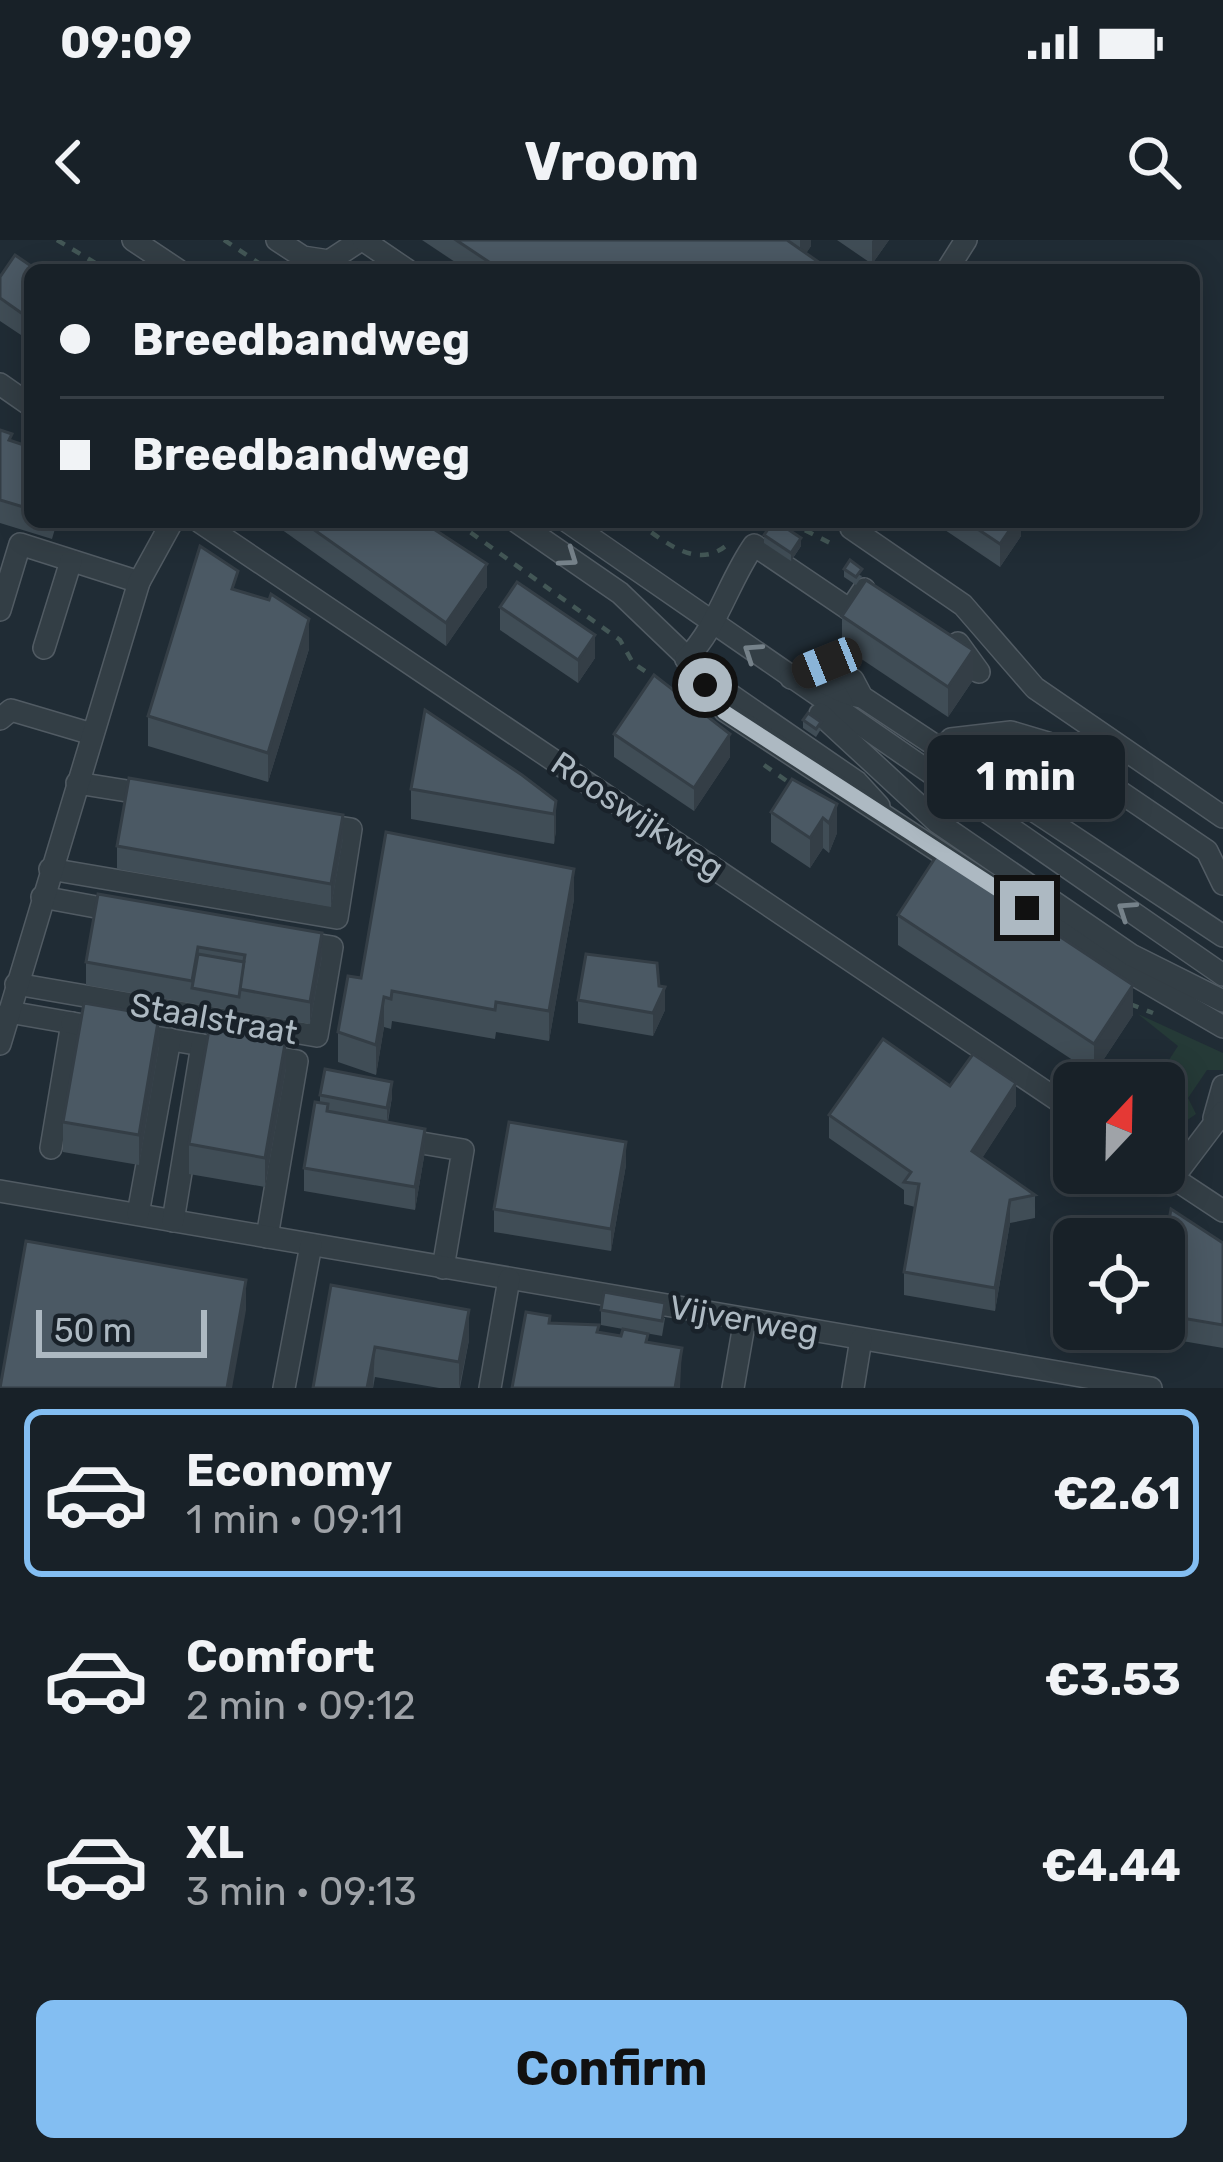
<!DOCTYPE html>
<meta charset="utf-8">
<style>
body{margin:0;font-family:Rubik,sans-serif;background:#212930;color:#f1f3f6;height:100vh;display:flex;flex-direction:column;font-size:45px;white-space:nowrap}
*{box-sizing:border-box;margin:0}
p{font-size:39px;color:#9fa3a8}
.icon{flex:none;width:66px;height:66px;fill:none;stroke:currentColor;stroke-width:2;stroke-linecap:round;stroke-linejoin:round}
.map{position:relative;height:1148px;overflow:hidden}
.sheet{display:flex;flex-direction:column;background:#182128;flex:1}
.sheet>*{flex:none}
.hud{position:absolute;left:24px;top:24px;width:1176px;height:264px;border-radius:18px;box-shadow:0 6px 30px #0003,0 0 0 3px #363e45;display:grid;align-content:center;height:264px;padding:0 36px;background:#182128}
.needle{width:78px;rotate:22deg}
.tools{position:absolute;left:1053px;top:822px;display:grid;gap:24px}
.tools a{display:grid;place-items:center;width:132px;height:132px;border-radius:18px;background:#182128;box-shadow:0 6px 30px #0003,0 0 0 3px #363e45;font-size:60px}
.scale{position:absolute;left:36px;bottom:30px;width:171px;box-sizing:border-box;padding-left:12px;border:6px solid #adb9c2;border-top:0;font-size:33px;line-height:42px;white-space:nowrap;color:#adb9c2;-webkit-text-stroke:9px #19222a;paint-order:stroke}
.end{position:absolute;width:54px;height:54px;margin:-27px;border:15px solid #adb9c2;background:#111;box-shadow:0 0 0 6px #111}
.from{border-radius:50%}
.bubble{position:absolute;height:84px;border-radius:18px;background:#182128;box-shadow:0 6px 30px #0003,0 0 0 3px #363e45;font-size:39px;font-weight:700;line-height:84px;text-align:center}
.car{position:absolute;width:36px;height:72px;margin:-36px -18px;border-radius:15px;box-shadow:0 0 9px 3px #0007;background:linear-gradient(#222 24%,#8ab4d8 0 40%,#222 0 76%,#8ab4d8 0 86%,#222 0)}
.hud b{display:flex;align-items:center;gap:42px;height:114px;font-size:45px}
.hud b+b{border-top:3px solid #363e45}
.hud i{width:30px;height:30px;background:#f1f3f6}
ul{padding:21px 0 0;list-style:none}
li{display:flex;align-items:center;gap:36px;height:168px;margin:0 24px 18px;padding:0 12px;border:6px solid transparent;border-radius:18px}
li div{flex:1}
li b{display:block;font-size:45px}
li em{font-style:normal;font-weight:700}
li.active{border-color:#83bef2}
li>.icon{width:108px;height:108px;stroke-width:1.5}
.button{display:flex;gap:24px;margin-top:auto;padding:24px 36px}
.button a{flex:1;height:138px;border-radius:18px;background:#83bef2;color:#111;font-size:48px;font-weight:700;line-height:138px;text-align:center}
.status{display:flex;justify-content:space-between;align-items:center;height:84px;padding:0 60px;background:#182128;direction:ltr}
.status svg{height:33px;fill:currentColor}
header{display:flex;justify-content:space-between;align-items:center;height:156px;padding:0 36px;background:#182128;font-size:54px;font-weight:700}
.map>svg:first-child{display:block}
.green{fill:#253a37}
.lines{fill:none;stroke-linecap:round;stroke-linejoin:round}
.minor-casing{stroke:#515b63;stroke-width:24}
.path{stroke:#435756;stroke-width:4.5;stroke-dasharray:9 9;stroke-linecap:butt}
.minor{stroke:#333e45;stroke-width:21}
.tree{fill:#4b6656}
.wall{fill:#404d56}
.shaded-wall{fill:#343e46}
.building{fill:#4b5964;stroke:#343e46;stroke-width:3}
.oneway{stroke:#76828a}
.route{stroke:#adb9c2;stroke-width:15}
.labels{text-anchor:middle;stroke-width:9;stroke-linejoin:round;paint-order:stroke}
.street-label{font-size:33px;fill:#adb9c2;stroke:#19222a}
</style>
<div class="status"><b>09:09</b><svg viewBox="0 0 49 12"><path d="M0 12V9h3v3zM5 12V6h3v6zM10 12V3h3v9zM15 12V0h3v12zM26 1h20v11H26zM47 4h2v5h-2z"/></svg></div>
<header><svg class="icon" aria-label="back" viewBox="0 0 24 24"><path d="M15 5l-7 7 7 7"/></svg>Vroom<svg class="icon" aria-label="search" viewBox="0 0 24 24"><circle cx="10" cy="10" r="6"/><path d="M15 15l6 6"/></svg></header>
<div class="map">
<svg width="1223" height="1148" viewBox="0 0 1223 1148">
<rect width="100%" height="100%" fill="#202c35"/>
<polygon class="green" points="1138,774 1223,813 1223,830 1207,830 1188,858 1196,874 1164,896 1164,843 1154,843 1178,806"/>
<g class="lines">
<g class="minor-casing">
<g id="minor">
<polyline points="133,0 178,30"/>
<polyline points="277,0 303,17 329,21 361,0"/>
<polyline points="363,0 407,30"/>
<polyline points="947,30 966,0"/>
<polyline points="0,144 30,165"/>
<polyline points="200,282 1074,871"/>
<polyline points="517,282 620,353 716,445 857,542 879,566"/>
<polyline points="568,282 1223,735"/>
<polyline points="851,288 963,365 1035,448 1223,577"/>
<polyline points="0,370 20,304 139,342"/>
<polyline points="958,403 979,432"/>
<polyline points="44,408 71,321"/>
<polyline points="686,419 725,471 1066,695 1223,787"/>
<path d="M686 419C718 387 728 342 754 305L850 370 864 349"/>
<path d="M798 437C824 436 836 454 862 457"/>
<polyline points="791,438 827,423 853,440 862,457 1223,696"/>
<polyline points="820,474 937,582 1131,715 1223,761"/>
<polyline points="0,479 11,470 92,494"/>
<polyline points="939,514 951,499 1011,492 1048,503 1207,611 1223,644"/>
<polyline points="77,543 152,555"/>
<polyline points="50,629 337,678 351,589 319,584"/>
<polyline points="42,657 123,672"/>
<polyline points="16,744 317,796 332,707 296,701"/>
<polyline points="9,772 72,783 51,908"/>
<polyline points="72,783 231,810"/>
<polyline points="0,804 139,342 172,282"/>
<polyline points="262,815 297,821 267,997"/>
<polyline points="1214,878 1223,846"/>
<polyline points="398,899 463,910 443,1028"/>
<polyline points="1164,932 1223,971"/>
<polyline points="1173,938 1223,872"/>
<polyline points="0,951 1151,1148"/>
<polyline points="138,974 170,799"/>
<polyline points="173,981 202,805"/>
<polyline points="284,1148 311,1005"/>
<polyline points="490,1148 509,1039"/>
<polyline points="733,1148 745,1079"/>
<polyline points="853,1148 861,1099"/>
</g>
</g>
<g class="path">
<polyline points="57,0 107,30"/>
<polyline points="224,0 269,30"/>
<polyline points="456,282 620,400 633,423 658,440"/>
<path d="M637 282C663 300 697 332 728 304"/>
<polyline points="789,282 836,306"/>
<polyline points="764,525 794,546"/>
<polyline points="1130,764 1153,773"/>
</g>
<use href="#minor" class="minor"/>
</g>
<circle class="tree" cx="1021" cy="529" r="9"/>
<g class="wall">
<polygon points="422,0 811,0 811,6 806,13 830,30 467,30"/>
<polygon points="837,0 889,0 872,24"/>
<polygon points="30,30 30,101 0,81 0,37"/>
<polygon points="0,190 12,201 30,207 30,282 57,282 52,299 0,283"/>
<polygon points="271,282 423,282 487,347 446,406"/>
<polygon points="942,282 1021,282 1021,296 1000,327 942,288"/>
<polygon points="764,295 801,306 791,321 764,303"/>
<polygon points="844,329 862,336 856,345 844,337"/>
<polygon points="238,350 309,409 268,542 148,506 148,476"/>
<polygon points="500,367 595,418 578,443 500,390"/>
<polygon points="842,376 973,440 948,477 842,406"/>
<polygon points="803,480 821,489 816,497 803,488"/>
<polygon points="614,494 730,517 694,571 614,517"/>
<polygon points="411,549 556,561 556,590 554,604 411,579"/>
<polygon points="837,564 837,593 829,613 823,608 810,628 771,602 771,572"/>
<polygon points="343,598 331,667 117,629 117,606"/>
<polygon points="98,654 322,716 310,784 86,745 86,722"/>
<polygon points="574,659 549,801 496,792 495,799 392,781 391,789 384,787 376,835 338,822 338,792 361,738"/>
<polygon points="898,675 1133,775 1094,834 898,705"/>
<polygon points="659,746 665,770 653,796 578,783 578,760"/>
<polygon points="159,806 139,925 63,912 63,882"/>
<polygon points="286,828 265,947 189,934 189,904"/>
<polygon points="950,846 1016,866 982,918 1035,955 1035,978 1010,983 995,1071 904,1055 904,1032 915,967 904,964 904,950 829,898 829,875"/>
<polygon points="320,855 392,857 388,882 425,911 415,970 304,951 304,928 320,863"/>
<polygon points="626,925 611,1011 494,992 494,969"/>
<polygon points="1223,1003 1223,1108 1153,1096 1153,1089 1164,1089 1164,1009"/>
<polygon points="331,1045 469,1100 460,1148 439,1148 375,1137 373,1148 313,1148"/>
<polygon points="601,1070 665,1078 662,1096 601,1085"/>
</g>
<g class="shaded-wall">
<polygon points="800,0 811,0 811,6 800,23"/>
<polygon points="873,0 889,0 872,24 872,1"/>
<polygon points="1015,282 1021,282 1021,296 1000,327 1000,304"/>
<polygon points="801,298 801,306 791,321 791,313"/>
<polygon points="487,324 487,347 446,406 446,383"/>
<polygon points="309,379 309,409 268,542 268,513"/>
<polygon points="595,395 595,418 578,443 578,420"/>
<polygon points="973,410 973,440 948,477 948,447"/>
<polygon points="730,494 730,517 694,571 694,548"/>
<polygon points="556,561 556,590 554,604 554,574"/>
<polygon points="837,564 837,593 829,613 829,583"/>
<polygon points="343,575 343,598 331,667 331,644"/>
<polygon points="823,578 823,608 810,628 810,598"/>
<polygon points="574,629 574,659 549,801 549,771"/>
<polygon points="322,693 322,716 310,784 310,762"/>
<polygon points="1133,745 1133,775 1094,834 1094,804"/>
<polygon points="665,747 665,770 653,796 653,773"/>
<polygon points="384,757 384,787 376,835 376,805"/>
<polygon points="159,776 159,806 139,925 139,895"/>
<polygon points="286,798 286,828 265,947 265,918"/>
<polygon points="392,842 392,857 387,883 387,868"/>
<polygon points="1016,843 1016,866 972,934 972,911"/>
<polygon points="425,889 425,911 415,970 415,947"/>
<polygon points="626,902 626,925 611,1011 611,989"/>
<polygon points="1010,960 1010,983 995,1071 995,1048"/>
<polygon points="246,1040 246,1070 232,1148 227,1148"/>
<polygon points="469,1070 469,1100 459,1148 459,1122"/>
<polygon points="375,1107 373,1148 367,1148"/>
<polygon points="682,1108 680,1148 675,1148"/>
</g>
<g class="building">
<polygon points="456,0 787,0 830,30 631,30 623,24 619,30 501,30"/>
<polygon points="15,15 37,30 30,30 30,79 0,58 0,37"/>
<polygon points="0,190 12,194 9,200 30,207 30,269 0,260"/>
<polygon points="303,282 423,282 487,324 446,383"/>
<polygon points="773,282 777,282 801,298 791,313 764,295"/>
<polygon points="967,282 1015,282 1000,304"/>
<polygon points="200,306 238,331 232,349 269,360 271,354 309,379 268,513 148,476"/>
<polygon points="850,320 862,329 856,337 844,329"/>
<polygon points="866,340 973,410 948,447 842,376"/>
<polygon points="517,342 595,395 578,420 500,367"/>
<polygon points="654,435 730,494 694,548 614,494"/>
<polygon points="425,470 522,535 556,561 554,574 411,549"/>
<polygon points="808,473 821,482 816,489 803,480"/>
<polygon points="129,538 343,575 331,644 117,606"/>
<polygon points="792,539 837,564 829,583 823,578 810,598 771,572"/>
<polygon points="386,592 574,629 549,771 496,762 495,770 392,751 391,759 384,757 376,805 338,792 348,736 361,738"/>
<polygon points="937,615 1133,745 1094,804 898,675"/>
<polygon points="98,654 322,693 310,762 239,749 245,715 198,707 192,741 86,722"/>
<polygon points="198,714 244,722 239,757 192,748"/>
<polygon points="586,714 657,723 659,746 665,747 653,773 578,760"/>
<polygon points="84,763 159,776 139,895 63,882"/>
<polygon points="210,784 286,798 265,918 189,904"/>
<polygon points="883,799 950,846 973,814 1016,843 972,911 1035,955 1010,960 995,1048 904,1032 919,944 904,942 911,932 829,875"/>
<polygon points="325,829 392,842 387,868 320,855"/>
<polygon points="315,862 328,864 327,871 425,889 415,947 304,928"/>
<polygon points="509,882 626,902 611,989 494,969"/>
<polygon points="1171,969 1223,1003 1223,1085 1164,1075 1164,1009"/>
<polygon points="26,1001 246,1040 227,1148 0,1148"/>
<polygon points="331,1045 469,1070 459,1122 375,1107 367,1148 313,1148"/>
<polygon points="604,1052 665,1063 662,1081 601,1070"/>
<polygon points="526,1072 550,1076 549,1083 599,1085 597,1092 621,1096 623,1089 648,1094 646,1102 682,1108 675,1148 512,1148"/>
</g>
<defs><path id="oneway-chevron" d="M-2-3.5L2.5 0L-2 3.5" fill="none" stroke-width="1.6" stroke-linecap="round" stroke-linejoin="round" transform="scale(3)"/></defs>
<g class="oneway">
<use href="#oneway-chevron" transform="translate(569 318) rotate(35)"/>
<use href="#oneway-chevron" transform="translate(752 412) rotate(-146)"/>
<use href="#oneway-chevron" transform="translate(1126 670) rotate(-146)"/>
</g>
<g class="lines">
<polyline class="route" points="705,445 724,472 1027,668"/>
</g>
<g class="labels">
<g class="street-label">
<text transform="translate(638 575) rotate(34)" y="12">Rooswijkweg</text>
<text transform="translate(214 778) rotate(10)" y="12">Staalstraat</text>
<text transform="translate(744 1079) rotate(10)" y="12">Vijverweg</text>
</g>
</g>
</svg>
<div class="tools">
<a><svg class="needle" viewBox="-14 -14 28 28"><path d="M0-13l5 13h-10z" fill="#e53935"/><path d="M0 13l5-13h-10z" fill="#9fa3a8"/></svg></a>
<a><svg class="icon" aria-label="locate" viewBox="0 0 24 24"><circle cx="12" cy="12" r="6"/><path d="M12 2v4M12 18v4M2 12h4M18 12h4"/></svg></a>
</div>
<div class="scale">50 m</div>
<i class="end from" style="left:705px;top:445px"></i>
<i class="end" style="left:1027px;top:668px"></i>
<div class="bubble" style="left:927px;top:495px;width:198px">1 min</div>
<i class="car" style="left:827px;top:423px;rotate:248deg"></i>
<div class="hud">
<b><i class="from"></i>Breedbandweg</b>
<b><i></i>Breedbandweg</b>
</div>
</div>
<section class="sheet">
<ul>
<li class="active"><svg class="icon" aria-label="car" viewBox="0 0 24 24"><path d="M5 17H2v-5l4-1 3-4h7l3 4 3 1v5h-3M9 17h6M6 11h13"/><circle cx="7" cy="17" r="2"/><circle cx="17" cy="17" r="2"/></svg><div><b>Economy</b><p>1 min · 09:11</p></div><em>€2.61</em></li>
<li><svg class="icon" aria-label="car" viewBox="0 0 24 24"><path d="M5 17H2v-5l4-1 3-4h7l3 4 3 1v5h-3M9 17h6M6 11h13"/><circle cx="7" cy="17" r="2"/><circle cx="17" cy="17" r="2"/></svg><div><b>Comfort</b><p>2 min · 09:12</p></div><em>€3.53</em></li>
<li><svg class="icon" aria-label="car" viewBox="0 0 24 24"><path d="M5 17H2v-5l4-1 3-4h7l3 4 3 1v5h-3M9 17h6M6 11h13"/><circle cx="7" cy="17" r="2"/><circle cx="17" cy="17" r="2"/></svg><div><b>XL</b><p>3 min · 09:13</p></div><em>€4.44</em></li>
</ul>
<div class="button"><a>Confirm</a></div>
</section>
